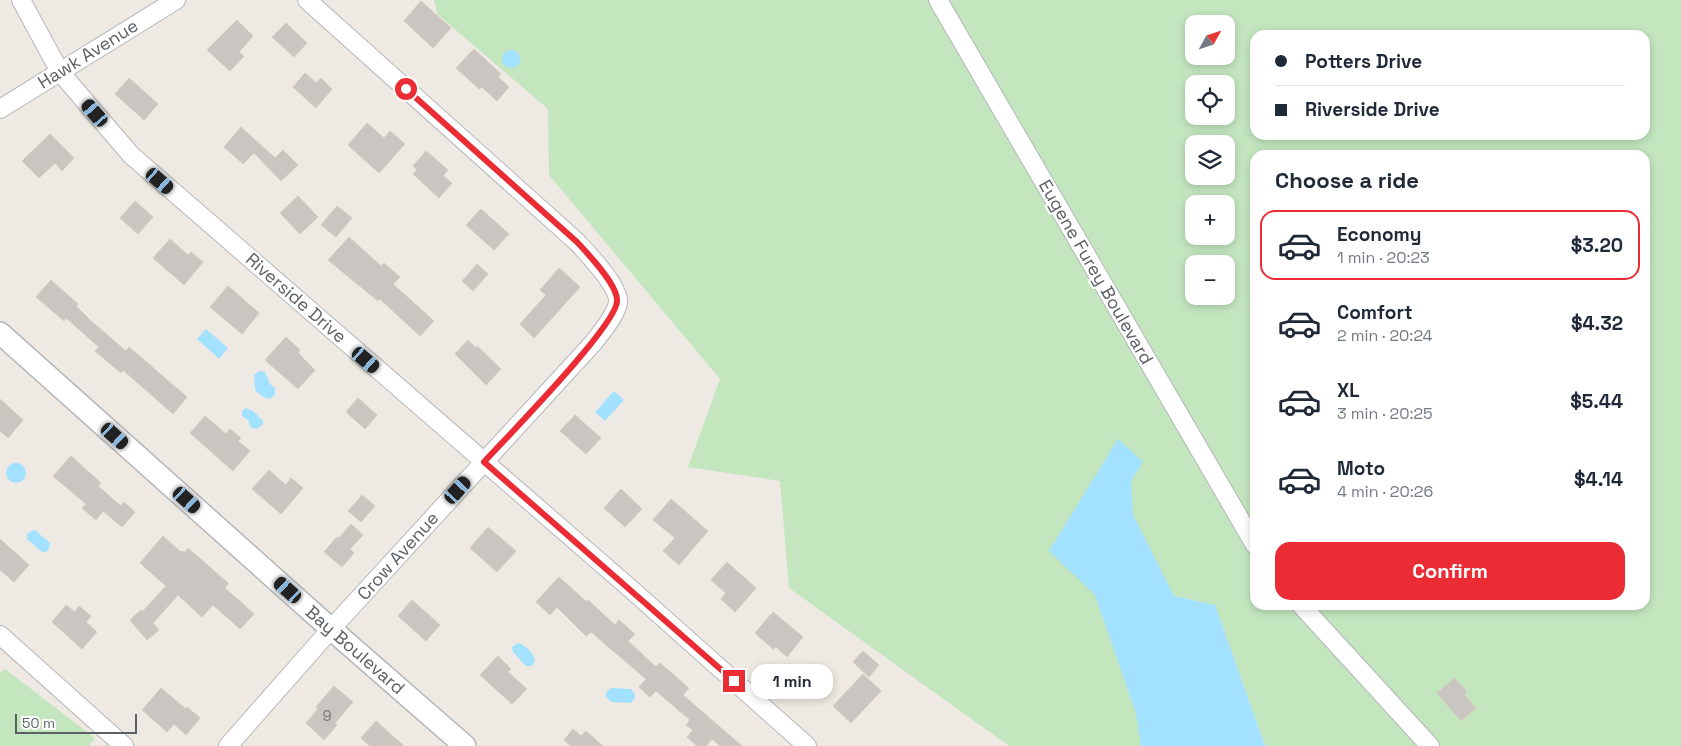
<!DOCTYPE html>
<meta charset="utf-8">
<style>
body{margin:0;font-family:"Space Grotesk",sans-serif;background:#f6f6f7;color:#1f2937;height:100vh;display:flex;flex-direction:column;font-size:19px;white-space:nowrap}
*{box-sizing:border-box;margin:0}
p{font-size:16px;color:#747a83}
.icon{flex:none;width:28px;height:28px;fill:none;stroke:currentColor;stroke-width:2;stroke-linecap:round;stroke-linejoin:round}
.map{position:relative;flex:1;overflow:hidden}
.details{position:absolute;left:1250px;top:150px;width:400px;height:460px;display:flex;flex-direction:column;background:#fff;border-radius:15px;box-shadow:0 2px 8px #0003}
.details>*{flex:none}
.guide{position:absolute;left:1250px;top:30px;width:400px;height:110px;border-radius:15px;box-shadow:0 2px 8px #0003;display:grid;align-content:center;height:110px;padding:0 25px;background:#fff}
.needle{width:32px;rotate:50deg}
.tools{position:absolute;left:1185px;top:15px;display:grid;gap:10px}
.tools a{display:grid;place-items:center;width:50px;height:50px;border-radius:10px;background:#fff;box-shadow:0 2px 8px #0003;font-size:25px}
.scale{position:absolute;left:15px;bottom:12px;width:122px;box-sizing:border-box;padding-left:5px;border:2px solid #5b6064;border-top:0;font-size:14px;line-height:18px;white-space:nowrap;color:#5b6064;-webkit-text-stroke:4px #fff;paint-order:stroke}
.end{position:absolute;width:22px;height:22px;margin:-11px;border:6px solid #eb2c34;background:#fff;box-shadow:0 0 0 2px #fff}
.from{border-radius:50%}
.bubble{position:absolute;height:35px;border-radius:15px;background:#fff;box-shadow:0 2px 8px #0003;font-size:16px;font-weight:700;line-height:35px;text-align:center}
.car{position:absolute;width:15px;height:30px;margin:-15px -8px;border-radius:6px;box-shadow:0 0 4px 1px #0007;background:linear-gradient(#222 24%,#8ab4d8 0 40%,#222 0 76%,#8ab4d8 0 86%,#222 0)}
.guide b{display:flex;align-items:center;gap:18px;height:48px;font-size:19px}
.guide b+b{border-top:1px solid #e0e1e3}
.guide i{width:12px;height:12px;background:#1f2937}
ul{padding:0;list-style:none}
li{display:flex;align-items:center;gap:15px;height:70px;margin:0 10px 8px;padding:0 15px;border:2px solid transparent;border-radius:15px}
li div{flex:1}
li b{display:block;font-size:19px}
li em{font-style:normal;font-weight:700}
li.selected{border-color:#eb2c34}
li>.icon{width:45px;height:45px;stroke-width:1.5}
h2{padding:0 25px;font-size:22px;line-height:60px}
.button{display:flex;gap:10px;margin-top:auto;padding:10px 25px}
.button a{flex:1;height:58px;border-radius:15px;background:#eb2c34;color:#fff;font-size:20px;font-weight:700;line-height:58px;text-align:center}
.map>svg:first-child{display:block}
.green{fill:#c3e6bf;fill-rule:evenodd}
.water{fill:#a2e1ff}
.building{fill:#c9c5c0;stroke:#d3cbc1}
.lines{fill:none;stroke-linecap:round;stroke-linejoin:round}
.minor-casing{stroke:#b4b7ba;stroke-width:20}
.tertiary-casing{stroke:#b4b7ba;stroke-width:24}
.minor{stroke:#fff;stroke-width:18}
.tertiary{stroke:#fff;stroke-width:21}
.route{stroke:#eb2c34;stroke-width:6}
.labels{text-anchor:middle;stroke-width:4.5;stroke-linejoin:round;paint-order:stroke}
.number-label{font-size:15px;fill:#76797b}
.street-label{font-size:18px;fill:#5b6064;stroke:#fff}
</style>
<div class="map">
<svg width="1681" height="746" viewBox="0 0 1681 746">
<rect width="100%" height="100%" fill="#eeeae3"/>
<g class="green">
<path d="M434 0H1681V746H1265L1215 605 1174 596 1122 495 1118 440 1096 596 1147 746H1009L789 588 780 481 688 467 720 379 549 175 548 109 437 14ZM1194 24H1226V56H1194ZM1255 35H1645V135H1255ZM1194 84H1226V116H1194ZM1194 144H1226V176H1194ZM1255 155H1645V605H1255ZM1194 204H1226V236H1194ZM1194 264H1226V296H1194Z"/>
<polygon points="5,669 95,738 89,746 0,746 0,673"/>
</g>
<g class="water">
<circle cx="511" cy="59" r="9"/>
<polygon points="206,329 228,348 219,359 197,339"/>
<polygon points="259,371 265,372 270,384 275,388 275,395 270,399 263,397 255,390 254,375"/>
<polygon points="614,391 624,400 605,421 595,412"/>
<polygon points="246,408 253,411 263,421 263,424 257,429 251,428 248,420 242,416 242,411"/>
<polygon points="1118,439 1143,462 1131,481 1133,515 1174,596 1215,605 1265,746 1141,746 1136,713 1095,595 1049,551"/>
<circle cx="16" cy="473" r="10"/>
<polygon points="33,530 36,531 50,543 49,549 46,552 42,552 27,539 27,534"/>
<path d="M518 643C525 645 535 654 535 661L532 666H526L513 652 512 647Z"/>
<polygon points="611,688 631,689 635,694 635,699 630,703 611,702 606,697 606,693"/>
</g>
<g class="building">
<polygon points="421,1 451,28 433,48 404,21"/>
<polygon points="237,20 253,36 239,52 244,56 230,71 207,50"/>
<polygon points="286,23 307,43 294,57 272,37"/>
<polygon points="474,49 501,74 498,77 509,87 497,101 482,87 479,89 456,68"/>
<polygon points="305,73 316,83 321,78 332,89 316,108 293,87"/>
<polygon points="129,78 158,104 144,120 115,94"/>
<polygon points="367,123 384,138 390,131 405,144 379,173 348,145"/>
<polygon points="241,127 275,158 283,150 298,165 281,181 254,153 243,164 224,147"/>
<polygon points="50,134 74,158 62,171 55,163 39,178 22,161"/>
<polygon points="426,151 448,170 443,176 452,183 439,198 413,174 417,170 413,166"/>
<polygon points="298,196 318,217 300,234 280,213"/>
<polygon points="135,201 153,217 138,234 120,218"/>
<polygon points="337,206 352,218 336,237 321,225"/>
<polygon points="481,209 509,234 494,250 466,225"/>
<polygon points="349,237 381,266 384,263 400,277 393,284 434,321 420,336 380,299 378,301 328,260"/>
<polygon points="170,239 188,255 191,252 203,262 184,285 153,258"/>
<polygon points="477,264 488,274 473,291 462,281"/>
<polygon points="559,268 580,287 534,338 520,324 546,295 540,290"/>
<polygon points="51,280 78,304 76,306 91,321 126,351 129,347 187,397 173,414 123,370 121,373 95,351 99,347 66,318 64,321 36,297"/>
<polygon points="228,286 259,313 242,334 210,307"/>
<polygon points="286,337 300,350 298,353 315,370 298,389 265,360"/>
<polygon points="468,340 476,348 477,346 501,369 486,385 455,354"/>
<polygon points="358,398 377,415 365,429 346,412"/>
<polygon points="0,399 23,420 8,438 0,431"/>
<polygon points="575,415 601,438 586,454 560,431"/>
<polygon points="205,416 226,434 230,429 241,438 238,441 250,451 233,471 190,433"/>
<polygon points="71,456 101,483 98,486 121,506 124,502 135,512 122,527 103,511 96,520 82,508 86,504 53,476"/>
<polygon points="269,470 286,485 291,478 303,488 281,514 252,489"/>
<polygon points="621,489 642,509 625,527 604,508"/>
<polygon points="362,495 375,506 361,522 348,511"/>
<polygon points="671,499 708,531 679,565 663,551 675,538 653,520"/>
<polygon points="351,524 363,535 350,549 354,553 342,567 324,552 337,537 339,538"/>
<polygon points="488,527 516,551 497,572 470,548"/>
<polygon points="163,536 181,552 183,551 184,553 188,548 228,583 225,588 254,614 240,629 213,605 202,617 178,595 153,623 159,630 147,640 130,620 141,610 143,611 166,586 140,563"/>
<polygon points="0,539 29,565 14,582 0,570"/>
<polygon points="727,562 756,588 735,612 721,599 726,593 711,580"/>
<polygon points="559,577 587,602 588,600 615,625 619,620 635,634 628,641 656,667 660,663 689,688 683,695 742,746 720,746 712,739 706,746 697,746 687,737 693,730 686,725 690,720 656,691 650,697 639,687 646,679 591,632 586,636 557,607 550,615 536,602"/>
<polygon points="412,600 440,625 426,641 398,616"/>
<polygon points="66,605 75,612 79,606 91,616 86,622 97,632 82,649 52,622"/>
<polygon points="773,612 803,637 787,657 776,647 773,649 755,633"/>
<polygon points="863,651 879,665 869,677 853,662"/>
<polygon points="498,656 511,669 508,672 527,689 512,704 480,675"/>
<polygon points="863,674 881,691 851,723 833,706"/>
<polygon points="1455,678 1467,692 1464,694 1476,708 1461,721 1437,693"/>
<polygon points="334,686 353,702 335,723 337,725 324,740 306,723 318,709 316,707"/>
<polygon points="161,688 186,709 187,707 200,718 186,735 174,724 167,732 142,710"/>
<polygon points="376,721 404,746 370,746 361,738"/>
<polygon points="573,729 581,736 586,731 603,746 571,746 564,740"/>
</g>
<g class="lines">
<g class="minor-casing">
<g id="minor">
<polyline points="21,0 60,72 131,155 632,590 807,746"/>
<polyline points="938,0 1255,545"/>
<polyline points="0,109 176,0"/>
<polyline points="1301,605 1430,746"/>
<polyline points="0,635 124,746"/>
<path d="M228 746 331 629 594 342C602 331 616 316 618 302 619 286 588 254 577 242L307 0"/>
</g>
</g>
<g class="tertiary-casing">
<polyline id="tertiary" points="0,333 331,629 465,746"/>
</g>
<use href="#minor" class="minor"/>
<use href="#tertiary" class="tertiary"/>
</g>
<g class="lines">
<path class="route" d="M406 89 577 242C588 254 618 285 617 301 617 325 506 438 484 462L734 681"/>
</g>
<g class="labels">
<g class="number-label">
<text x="327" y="721">9</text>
</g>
<g class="street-label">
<text transform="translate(88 54) rotate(-32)" y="6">Hawk Avenue</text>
<text transform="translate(1096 272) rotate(60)" y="6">Eugene Furey Boulevard</text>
<text transform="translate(296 298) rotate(41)" y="6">Riverside Drive</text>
<text transform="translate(398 556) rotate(-48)" y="6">Crow Avenue</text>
<text transform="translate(355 650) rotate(41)" y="6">Bay Boulevard</text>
</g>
</g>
</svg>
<div class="tools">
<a><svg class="needle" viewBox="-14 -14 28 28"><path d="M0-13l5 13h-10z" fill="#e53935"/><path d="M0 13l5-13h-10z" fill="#747a83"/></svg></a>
<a><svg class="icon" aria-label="locate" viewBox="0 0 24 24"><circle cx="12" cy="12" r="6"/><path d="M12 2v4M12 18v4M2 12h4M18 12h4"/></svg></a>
<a><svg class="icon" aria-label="layers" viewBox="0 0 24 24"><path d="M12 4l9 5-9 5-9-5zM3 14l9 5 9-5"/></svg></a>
<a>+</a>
<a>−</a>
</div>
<div class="scale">50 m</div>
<i class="end from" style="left:406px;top:89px"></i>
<i class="end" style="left:734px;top:681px"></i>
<div class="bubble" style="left:751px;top:664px;width:82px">1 min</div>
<i class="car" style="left:95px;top:113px;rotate:319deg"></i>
<i class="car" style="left:160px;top:181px;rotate:131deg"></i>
<i class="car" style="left:366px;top:360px;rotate:131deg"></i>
<i class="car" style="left:115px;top:436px;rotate:132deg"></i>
<i class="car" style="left:458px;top:490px;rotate:42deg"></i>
<i class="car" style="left:187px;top:500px;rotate:132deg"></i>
<i class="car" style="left:288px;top:590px;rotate:312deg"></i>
<div class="guide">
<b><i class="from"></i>Potters Drive</b>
<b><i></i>Riverside Drive</b>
</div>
<section class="details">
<h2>Choose a ride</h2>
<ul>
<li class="selected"><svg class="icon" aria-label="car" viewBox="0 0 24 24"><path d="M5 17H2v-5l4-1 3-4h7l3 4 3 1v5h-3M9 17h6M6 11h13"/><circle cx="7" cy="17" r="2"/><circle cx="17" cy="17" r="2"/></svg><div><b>Economy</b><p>1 min · 20:23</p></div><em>$3.20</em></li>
<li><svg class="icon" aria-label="car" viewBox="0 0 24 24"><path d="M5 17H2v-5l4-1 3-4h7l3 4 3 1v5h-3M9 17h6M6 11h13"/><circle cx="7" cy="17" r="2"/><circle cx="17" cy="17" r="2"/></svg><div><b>Comfort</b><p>2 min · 20:24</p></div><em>$4.32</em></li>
<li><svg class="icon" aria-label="car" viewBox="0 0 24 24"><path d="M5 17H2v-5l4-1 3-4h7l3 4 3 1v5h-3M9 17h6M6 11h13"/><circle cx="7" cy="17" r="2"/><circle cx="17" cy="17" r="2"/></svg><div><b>XL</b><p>3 min · 20:25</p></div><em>$5.44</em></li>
<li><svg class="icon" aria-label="car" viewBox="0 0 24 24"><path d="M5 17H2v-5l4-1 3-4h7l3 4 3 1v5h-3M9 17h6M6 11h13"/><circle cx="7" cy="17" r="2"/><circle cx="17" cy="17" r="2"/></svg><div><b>Moto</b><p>4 min · 20:26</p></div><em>$4.14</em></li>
</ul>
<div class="button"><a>Confirm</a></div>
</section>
</div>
